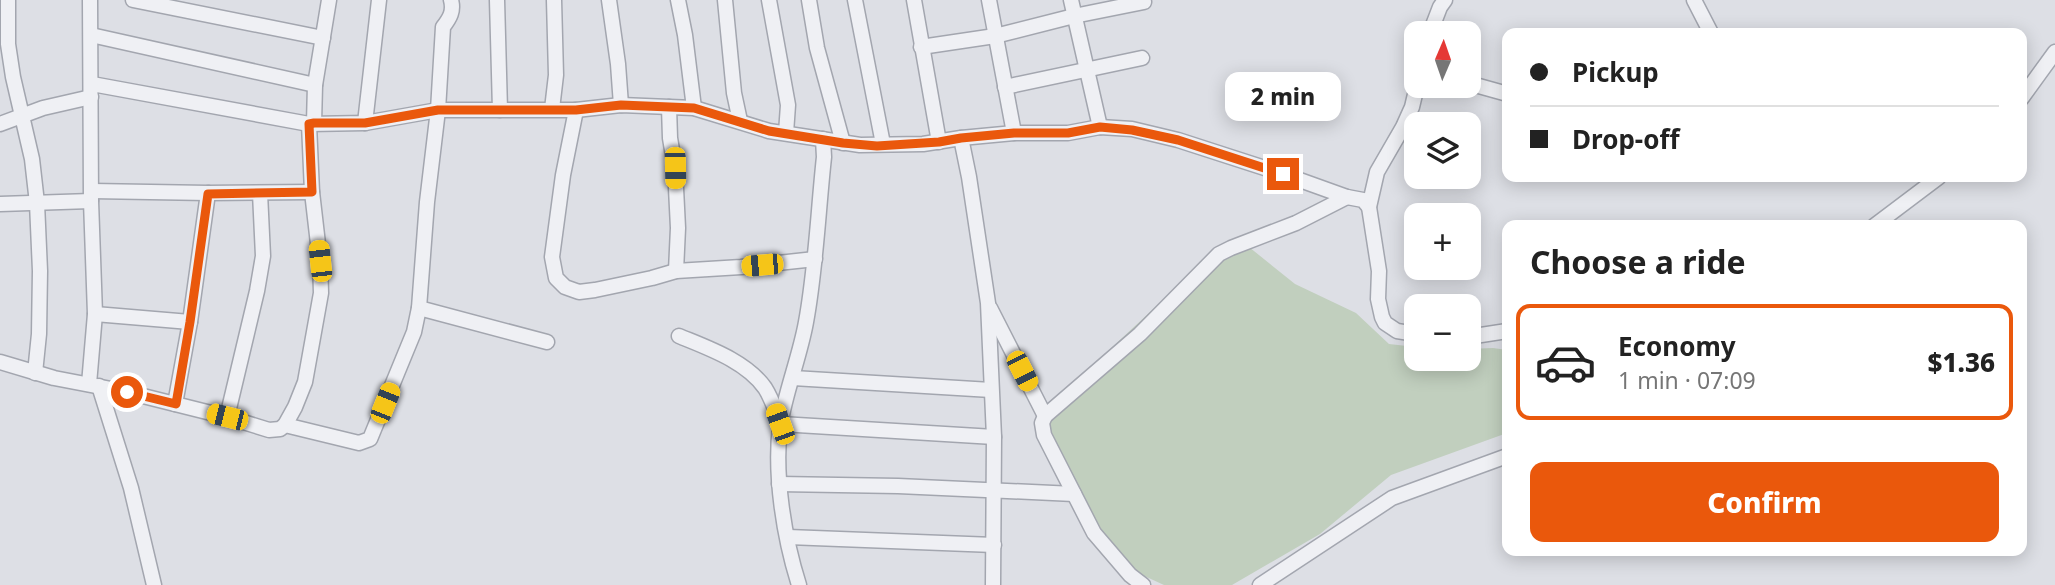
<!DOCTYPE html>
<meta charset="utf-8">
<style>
body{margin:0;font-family:"Noto Sans",sans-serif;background:#f2f2f2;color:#222;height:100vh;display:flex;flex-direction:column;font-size:26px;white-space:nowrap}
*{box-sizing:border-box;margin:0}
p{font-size:23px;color:#767676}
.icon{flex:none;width:38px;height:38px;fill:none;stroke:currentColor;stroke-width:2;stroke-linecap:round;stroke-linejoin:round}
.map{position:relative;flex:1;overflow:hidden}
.panel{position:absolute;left:1502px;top:220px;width:525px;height:336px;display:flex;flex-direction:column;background:#fff;border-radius:14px;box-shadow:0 4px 18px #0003}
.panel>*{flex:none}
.guide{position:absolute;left:1502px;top:28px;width:525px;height:154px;border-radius:14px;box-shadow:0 4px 18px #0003;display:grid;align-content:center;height:154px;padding:0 28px;background:#fff}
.needle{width:46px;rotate:2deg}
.fabs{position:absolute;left:1404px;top:21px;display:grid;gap:14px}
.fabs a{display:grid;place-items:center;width:77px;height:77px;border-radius:14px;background:#fff;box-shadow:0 4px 18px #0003;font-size:35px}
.end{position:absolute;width:32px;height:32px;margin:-16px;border:9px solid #ea580c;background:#fff;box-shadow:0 0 0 4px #fff}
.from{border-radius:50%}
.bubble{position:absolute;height:49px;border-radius:14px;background:#fff;box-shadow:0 4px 18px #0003;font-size:23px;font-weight:800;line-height:49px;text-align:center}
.car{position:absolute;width:21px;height:42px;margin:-21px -10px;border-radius:9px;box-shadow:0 0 5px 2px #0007;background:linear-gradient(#f5c518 24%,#345 0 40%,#f5c518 0 76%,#345 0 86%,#f5c518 0)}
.guide b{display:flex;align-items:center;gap:24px;height:66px;font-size:26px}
.guide b+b{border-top:2px solid #e0e0e0}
.guide i{width:18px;height:18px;background:#222}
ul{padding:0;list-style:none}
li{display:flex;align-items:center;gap:21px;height:116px;margin:0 14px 10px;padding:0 14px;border:4px solid transparent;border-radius:14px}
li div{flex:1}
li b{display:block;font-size:26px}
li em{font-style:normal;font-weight:800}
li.current{border-color:#ea580c}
li>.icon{width:63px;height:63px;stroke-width:1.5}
h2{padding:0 28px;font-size:32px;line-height:84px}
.button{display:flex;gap:14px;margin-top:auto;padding:14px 28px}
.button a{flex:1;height:80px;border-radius:14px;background:#ea580c;color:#fff;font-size:28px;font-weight:800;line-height:80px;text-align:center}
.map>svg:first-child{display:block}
.green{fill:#c1cfbe}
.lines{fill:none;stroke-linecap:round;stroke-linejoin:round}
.minor-casing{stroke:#a3a6af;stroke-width:17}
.minor{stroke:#eff0f4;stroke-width:14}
.route{stroke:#ea580c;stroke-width:9}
</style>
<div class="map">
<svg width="2055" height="585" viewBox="0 0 2055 585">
<rect width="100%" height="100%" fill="#dddfe5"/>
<polygon class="green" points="1244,243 1295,284 1356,313 1389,344 1416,347 1416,359 1468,359 1468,349 1493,348 1507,350 1507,433 1391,475 1320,534 1232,585 1164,585 1140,574 1105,543 1045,423 1053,402 1218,249"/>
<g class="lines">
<g class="minor-casing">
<g id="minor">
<polyline points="8,0 8,44 13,77 32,159 37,203 40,271 39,334 35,373"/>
<polyline points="133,0 323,38"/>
<polyline points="497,0 500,110"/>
<polyline points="609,0 618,64 621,105"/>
<polyline points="678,0 685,35 694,108"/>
<polyline points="725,0 734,93 740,121"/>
<polyline points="769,0 788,105 786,133"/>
<polyline points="809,0 817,48 843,143"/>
<polyline points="855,0 883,144"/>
<polyline points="914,0 939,142"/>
<polyline points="989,0 1014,133"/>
<polyline points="1071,0 1100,127"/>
<polyline points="1694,0 1711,33"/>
<polyline points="1430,33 1440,7 1445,0"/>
<polyline points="91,35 315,85"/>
<polyline points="921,47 995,36 1074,16 1144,2"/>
<polyline points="1468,83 1504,93"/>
<polyline points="92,84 309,124 365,123 438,110 576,110 621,105 694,108 769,131 860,145 923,144 961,138 1014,133 1068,133 1100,127 1132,129 1178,140 1283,174 1347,197 1363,200 1369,207"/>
<polyline points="1005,87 1142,58"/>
<polyline points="2021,99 2055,52"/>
<polyline points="669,107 670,138 675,168 678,228 676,271"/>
<polyline points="552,109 556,75 554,0"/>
<polyline points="576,110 563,175 552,257 556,278 565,287 579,292 595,290 652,278 676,271 741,267 815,259"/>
<polyline points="314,123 315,85 329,0"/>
<polyline points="365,123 379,0"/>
<polyline points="0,124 43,108 91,97"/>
<polyline points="961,138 969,177 988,303 994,437 993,585"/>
<polyline points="92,191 208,193 312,192"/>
<polyline points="0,204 91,201"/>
<polyline points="1874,226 1939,177"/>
<polyline points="419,308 547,342"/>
<polyline points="990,308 1045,416"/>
<polyline points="95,314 190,322"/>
<polyline points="1416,334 1397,331 1385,323 1382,317 1378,299 1379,271 1369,207 1377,172 1403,127 1412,107 1417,86"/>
<path d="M679 336C708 348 746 361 765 388 772 399 776 412 781 424L994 437"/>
<polyline points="1468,337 1507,331"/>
<polyline points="0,362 54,378 127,392 227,417 269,430 280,429 285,425 295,407 305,382 321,293 320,261 312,192 309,124"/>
<polyline points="793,378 991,390"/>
<polyline points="89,384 95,314 91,201 90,0"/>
<polyline points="99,386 131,488 154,585"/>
<polyline points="175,404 190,322 208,193"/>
<polyline points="227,417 257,291 263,256 260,193"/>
<path d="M285 425 359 443 370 439 414 332 419 308 427 202 438 110 443 27C450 18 454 11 451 0"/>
<polyline points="779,484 898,486 1074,494"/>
<polyline points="788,537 994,545"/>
<path d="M799 585C784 538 774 475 780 426 785 393 800 356 806 322 816 268 818 212 824 157L823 139"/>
<polyline points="1143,585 1130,575 1094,533 1044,435 1042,423 1045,416 1140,334 1219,254 1231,248 1296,223 1347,197"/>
<polyline points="1260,585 1392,498 1507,456"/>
</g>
</g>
<use href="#minor" class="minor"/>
</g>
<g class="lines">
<polyline class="route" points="127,392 176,404 190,322 208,194 312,192 309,124 314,123 365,123 438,110 576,110 621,105 694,108 769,131 843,143 877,146 939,142 961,138 1014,133 1068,133 1100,127 1132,130 1178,140 1283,174"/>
</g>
</svg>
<div class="fabs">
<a><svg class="needle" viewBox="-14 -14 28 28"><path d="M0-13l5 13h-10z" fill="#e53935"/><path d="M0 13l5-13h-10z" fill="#767676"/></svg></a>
<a><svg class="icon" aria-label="layers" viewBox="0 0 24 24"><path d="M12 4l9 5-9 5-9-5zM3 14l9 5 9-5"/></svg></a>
<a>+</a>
<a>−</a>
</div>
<i class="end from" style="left:127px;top:392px"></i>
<i class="end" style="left:1283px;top:174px"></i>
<div class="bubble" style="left:1225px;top:72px;width:116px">2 min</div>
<i class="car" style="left:675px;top:168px;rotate:179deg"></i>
<i class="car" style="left:320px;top:261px;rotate:354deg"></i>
<i class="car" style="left:762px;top:265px;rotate:265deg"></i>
<i class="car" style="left:1022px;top:371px;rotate:153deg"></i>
<i class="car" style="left:385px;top:403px;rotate:22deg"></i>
<i class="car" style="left:227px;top:417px;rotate:284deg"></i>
<i class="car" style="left:780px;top:424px;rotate:340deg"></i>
<div class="guide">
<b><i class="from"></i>Pickup</b>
<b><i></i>Drop-off</b>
</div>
<section class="panel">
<h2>Choose a ride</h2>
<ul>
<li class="current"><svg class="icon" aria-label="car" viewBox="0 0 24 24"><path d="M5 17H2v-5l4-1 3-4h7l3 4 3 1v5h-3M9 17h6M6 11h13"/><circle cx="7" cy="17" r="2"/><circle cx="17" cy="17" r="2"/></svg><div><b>Economy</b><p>1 min · 07:09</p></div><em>$1.36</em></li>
</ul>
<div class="button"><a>Confirm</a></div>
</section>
</div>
